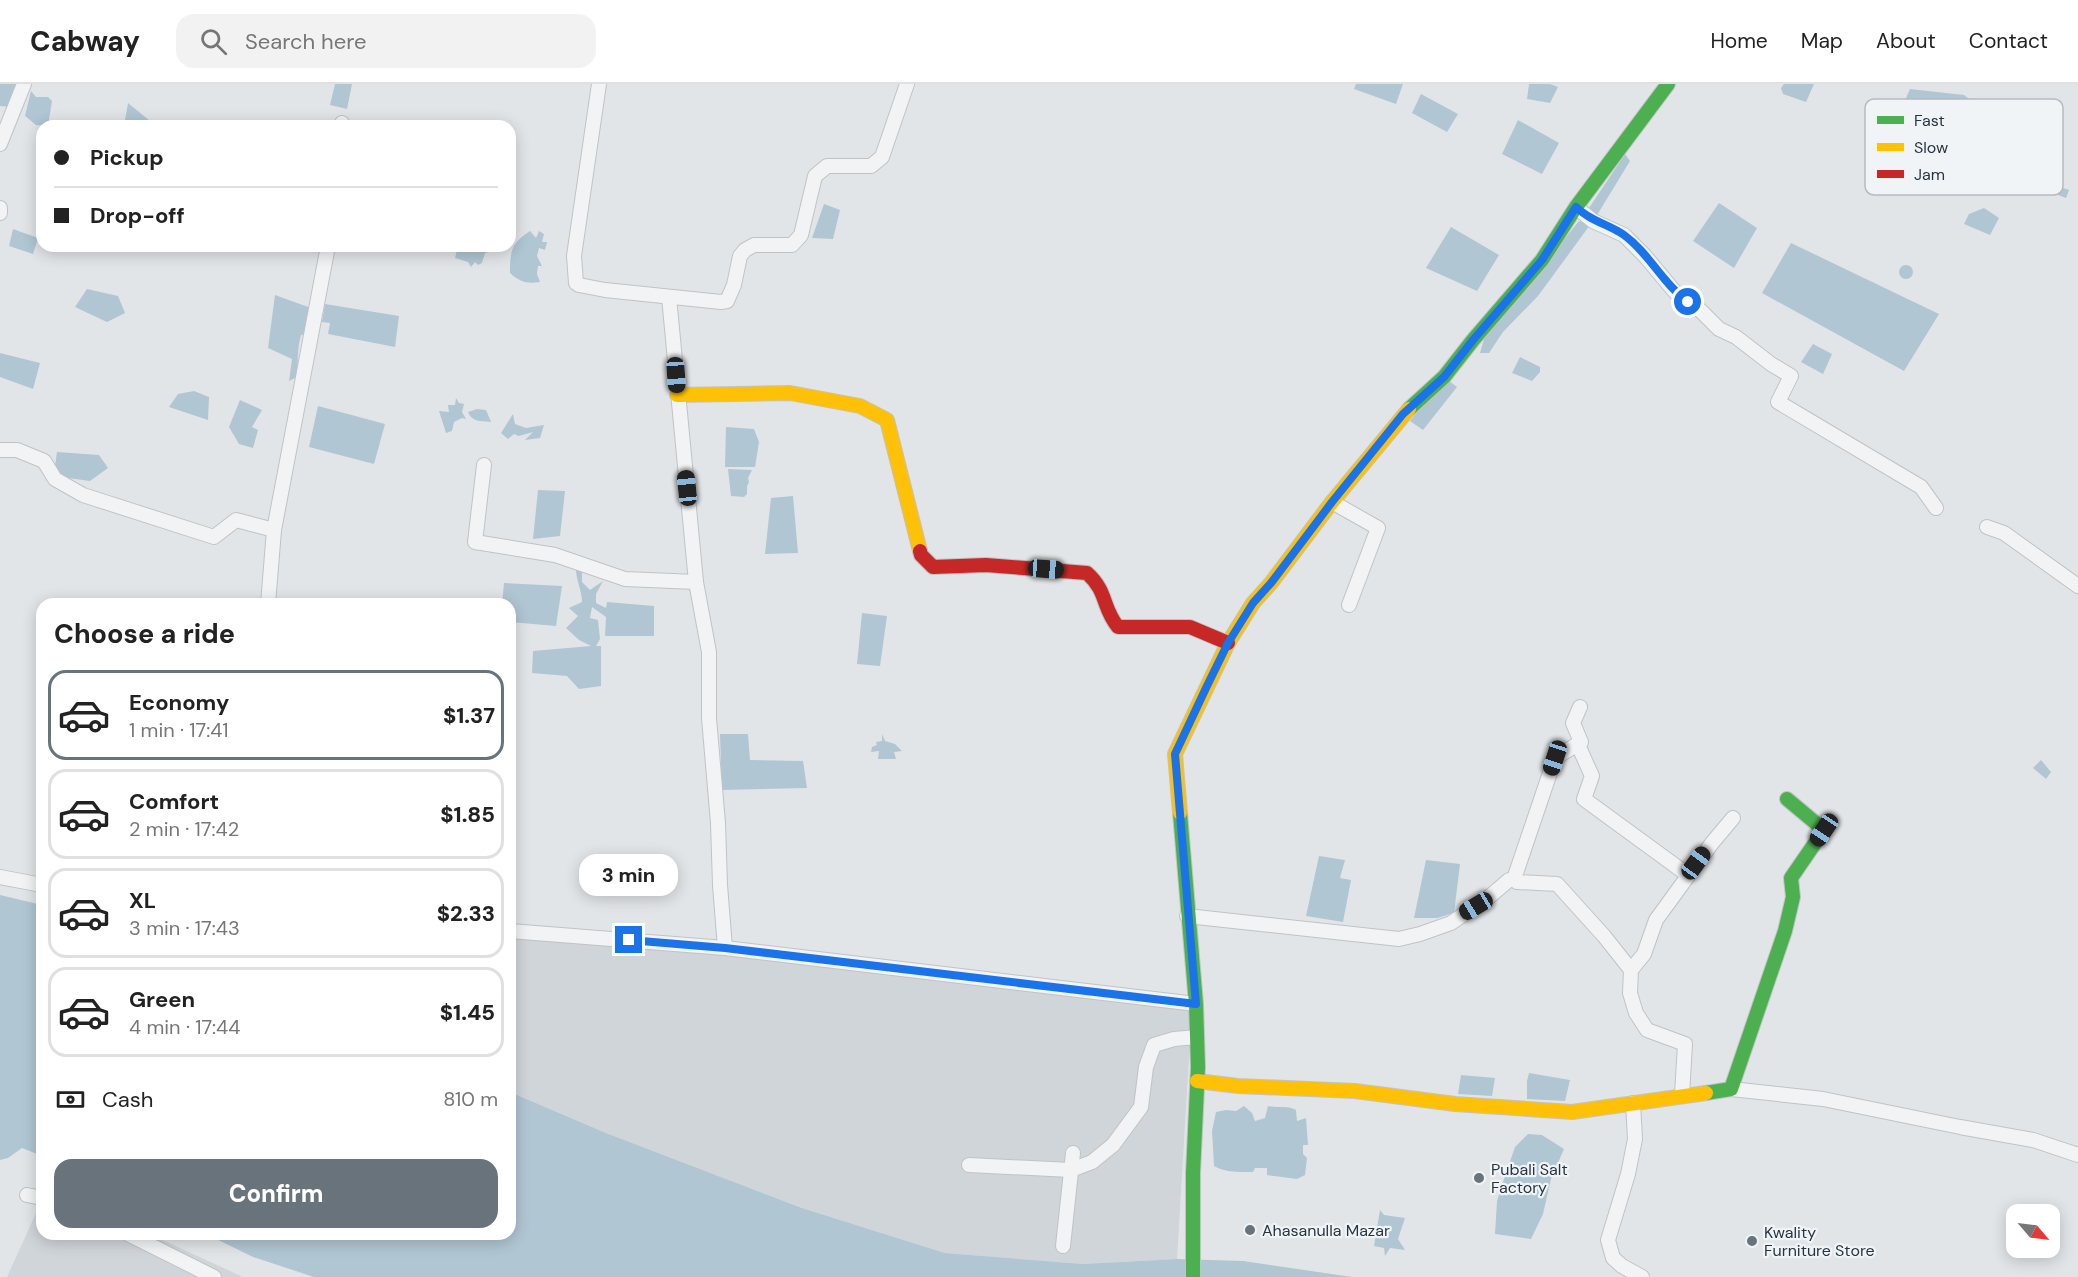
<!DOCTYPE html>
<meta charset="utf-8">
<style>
body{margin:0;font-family:"DM Sans",sans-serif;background:#f2f2f2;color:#222;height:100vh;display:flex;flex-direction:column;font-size:22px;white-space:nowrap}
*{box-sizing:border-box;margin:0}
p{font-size:20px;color:#767676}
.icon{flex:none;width:33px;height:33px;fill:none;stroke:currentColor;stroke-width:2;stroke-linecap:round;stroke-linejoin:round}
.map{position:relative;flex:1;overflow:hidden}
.sheet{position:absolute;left:36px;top:514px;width:480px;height:642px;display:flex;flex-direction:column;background:#fff;border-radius:18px;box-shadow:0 3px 15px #0003}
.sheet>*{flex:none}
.guide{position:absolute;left:36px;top:36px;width:480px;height:132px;border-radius:18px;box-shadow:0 3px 15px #0003;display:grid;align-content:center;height:132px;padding:0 18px;background:#fff}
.needle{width:39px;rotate:118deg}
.tools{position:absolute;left:2006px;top:1120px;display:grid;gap:12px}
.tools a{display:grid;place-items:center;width:54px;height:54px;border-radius:12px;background:#fff;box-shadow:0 3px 15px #0003;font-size:30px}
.end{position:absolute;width:27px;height:27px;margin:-14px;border:8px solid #1a73e8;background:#fff;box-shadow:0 0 0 3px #fff}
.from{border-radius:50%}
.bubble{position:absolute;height:42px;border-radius:18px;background:#fff;box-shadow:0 3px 15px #0003;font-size:20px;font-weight:800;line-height:42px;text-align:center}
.car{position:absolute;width:18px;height:36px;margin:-18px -9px;border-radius:8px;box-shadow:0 0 4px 2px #0007;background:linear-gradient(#222 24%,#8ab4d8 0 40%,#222 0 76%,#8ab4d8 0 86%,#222 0)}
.guide b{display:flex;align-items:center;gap:21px;height:57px;font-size:22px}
.guide b+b{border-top:2px solid #e0e0e0}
.guide i{width:15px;height:15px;background:#222}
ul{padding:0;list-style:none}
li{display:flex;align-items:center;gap:18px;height:90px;margin:0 12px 9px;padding:0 6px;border:3px solid #e0e0e0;border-radius:18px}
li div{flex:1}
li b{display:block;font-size:22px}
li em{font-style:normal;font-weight:800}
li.on{border-color:#69737b}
li>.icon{width:54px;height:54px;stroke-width:1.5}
h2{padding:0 18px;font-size:27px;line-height:72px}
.pay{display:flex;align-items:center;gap:15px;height:66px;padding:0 18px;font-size:22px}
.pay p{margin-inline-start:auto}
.button{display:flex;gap:12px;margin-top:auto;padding:12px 18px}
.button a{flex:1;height:69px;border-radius:18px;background:#69737b;color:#fff;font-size:24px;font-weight:800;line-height:69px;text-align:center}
header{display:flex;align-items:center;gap:36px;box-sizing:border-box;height:84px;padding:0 30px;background:#fff;border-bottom:2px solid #e0e0e0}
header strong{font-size:28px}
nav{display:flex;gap:33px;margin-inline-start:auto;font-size:21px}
.search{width:420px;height:54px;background:#f2f2f2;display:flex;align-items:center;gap:15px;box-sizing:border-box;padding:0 21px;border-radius:18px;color:#767676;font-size:22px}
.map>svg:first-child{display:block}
.built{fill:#d0d5da}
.water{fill:#b0c6d3}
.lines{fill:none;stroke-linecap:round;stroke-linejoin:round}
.street-casing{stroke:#c0c3c5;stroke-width:16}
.fast-casing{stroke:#c0c3c5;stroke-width:16}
.slow-casing{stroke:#c0c3c5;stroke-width:16}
.jam-casing{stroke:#c0c3c5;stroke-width:16}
.street{stroke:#f2f3f4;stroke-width:14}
.fast{stroke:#4caf50;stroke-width:14}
.slow{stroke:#ffc107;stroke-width:14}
.jam{stroke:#c62828;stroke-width:14}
.route{stroke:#1a73e8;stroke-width:8}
.poi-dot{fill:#69737b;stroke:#f0f4f7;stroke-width:2}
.labels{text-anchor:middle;stroke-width:4.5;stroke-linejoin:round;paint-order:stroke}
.poi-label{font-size:16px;fill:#283541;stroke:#f0f4f7;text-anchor:start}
.key{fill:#f0f4f7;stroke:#b4bbc0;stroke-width:1.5}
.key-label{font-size:16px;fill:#283541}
</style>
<header>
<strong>Cabway</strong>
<div class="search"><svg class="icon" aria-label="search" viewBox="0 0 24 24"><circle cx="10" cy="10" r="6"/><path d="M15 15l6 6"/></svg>Search here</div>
<nav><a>Home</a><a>Map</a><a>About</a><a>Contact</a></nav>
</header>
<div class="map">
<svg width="2078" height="1193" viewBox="0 0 2078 1193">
<rect width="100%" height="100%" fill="#e2e5e7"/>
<g class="built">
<polygon points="510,843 1192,923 1177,1175 1083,1180 945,1169 802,1124 606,1049 510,1008"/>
<polygon points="42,1116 42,1150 152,1151 243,1193 7,1193"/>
</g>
<g class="water">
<polygon points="0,0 16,0 10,23 0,22"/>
<polygon points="335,0 352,0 347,25 330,21"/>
<polygon points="1356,0 1403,0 1396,20 1354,5"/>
<polygon points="1529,0 1550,0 1558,3 1550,19 1527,15"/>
<polygon points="1784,0 1814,0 1806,18 1783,10 1781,4"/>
<polygon points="1910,5 1964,11 1988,29 1986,45 1980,64 1960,70 1890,55 1886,33 1903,21"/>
<polygon points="31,7 36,13 48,13 52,17 48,42 36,41 25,32"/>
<polygon points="1421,10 1458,30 1447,48 1412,29"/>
<polygon points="128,19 155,41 188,37 184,42 124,42"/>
<polygon points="1518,36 1559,59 1542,90 1502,70"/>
<polygon points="1625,70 1630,77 1594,136 1585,130"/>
<polygon points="2024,91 2069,106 2066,114 2040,104 2024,101"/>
<polygon points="1719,119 1757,144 1734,184 1693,157"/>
<polygon points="824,120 840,126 833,155 812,154"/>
<polygon points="1984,124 1999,134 1990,151 1964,140 1969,130"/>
<polygon points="1579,137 1590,141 1538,212 1503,248 1489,269 1480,269 1484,255"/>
<polygon points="1451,143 1499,171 1477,207 1426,184"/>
<polygon points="13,145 38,154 33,170 9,162"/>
<path d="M530 147 536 154 539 147 544 150 542 158H547L545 166 539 164 537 172 542 182H538L537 190 540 198C527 200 520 198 510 189 510 168 511 159 530 147Z"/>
<polygon points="1791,159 1939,230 1904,287 1762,209"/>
<polygon points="458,162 494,162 493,166 485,169 482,179 478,181 475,178 471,183 468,178 455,174"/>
<circle cx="1906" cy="188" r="7"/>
<polygon points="87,205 118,212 125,229 107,238 75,223"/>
<path d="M275 211 311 224 308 250 301 251C297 265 298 278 297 293L289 297 292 275 268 264Z"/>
<polygon points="325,220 399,232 395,263 328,250 330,239 322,238"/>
<polygon points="1813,260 1832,270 1823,290 1801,278"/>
<polygon points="0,269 40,279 33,305 0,293"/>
<polygon points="1520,273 1540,283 1540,288 1532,297 1512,289"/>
<polygon points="1444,293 1457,303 1423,346 1410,337"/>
<polygon points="194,307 209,313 208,336 169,323 178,310"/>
<polygon points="456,314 459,319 464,320 462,328 466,335 462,334 454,338 452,347 446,349 439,327 449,328 448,321 455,321"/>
<polygon points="240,316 262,326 252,343 258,346 253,364 239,360 229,343"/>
<polygon points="318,322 385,340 374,380 309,363"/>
<path d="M477 325 486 326 491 338C481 337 472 338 468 328Z"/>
<polygon points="513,330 515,340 526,344 544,341 540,354 525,356 533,348 519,352 514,350 508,355 501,349"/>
<polygon points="726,343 754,345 759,358 755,383 725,383"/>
<polygon points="57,368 99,371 108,384 90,397 61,393 55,382"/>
<polygon points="728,385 752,386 748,394 749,398 747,402 747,410 744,413 731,412"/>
<polygon points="538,406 565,407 560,452 533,455"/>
<polygon points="793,412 798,469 765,470 771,414"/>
<path d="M576 485 582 487V498L590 506 603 497 596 510V519L606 524 607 518 654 522V552H605L606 533 592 523 590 534 598 536 600 555 596 562H601V602L579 605 567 592 532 589 533 567 591 562 579 556 566 544 578 532 569 524 582 518C582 506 576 497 576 485Z"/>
<polygon points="504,499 562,502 556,542 510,538 510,520 502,520"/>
<polygon points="862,529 887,532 880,582 857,580"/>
<polygon points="720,650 748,650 750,676 803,677 807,704 722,706"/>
<polygon points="882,650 885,657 895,660 902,667 894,668 896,675 878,675 879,667 871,668 872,663 877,661 876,658 882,657"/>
<polygon points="2041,676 2051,688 2046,695 2033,684"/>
<polygon points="1319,772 1345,776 1340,794 1351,796 1343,838 1306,832"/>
<polygon points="1426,776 1460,780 1454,829 1437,834 1414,834"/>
<polygon points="0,811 42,821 42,1072 22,1064 8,1074 0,1076"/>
<polygon points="1529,989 1570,996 1565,1017 1527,1015 1527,997"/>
<polygon points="1461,991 1495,994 1492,1012 1458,1010"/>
<polygon points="510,1008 606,1049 802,1124 945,1169 1083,1180 1177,1175 1243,1177 1352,1193 314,1193 253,1173 208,1151 510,1150"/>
<path d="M1244 1022 1252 1029 1255 1037 1265 1034 1268 1022C1276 1024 1289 1021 1296 1026L1297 1037 1306 1034 1308 1061H1303V1070L1307 1074 1305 1091 1297 1095 1267 1091V1084H1255L1253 1088C1240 1088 1226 1089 1214 1082L1212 1047 1216 1028 1226 1026 1236 1027Z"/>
<polygon points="1528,1050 1542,1051 1564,1065 1551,1095 1543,1130 1531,1155 1495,1150 1497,1117 1503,1098 1515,1063"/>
<polygon points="1380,1126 1384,1131 1405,1134 1398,1155 1405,1166 1390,1164 1385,1172 1384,1164 1374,1162"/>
</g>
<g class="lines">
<g class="street-casing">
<g id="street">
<polyline points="599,0 574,172 576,199 579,201 605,206 721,218 727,217 734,201 740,172 745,166 754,161 792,161 801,151 815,92 827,82 871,82 882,73 907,0"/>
<polyline points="342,42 342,39"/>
<polyline points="0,60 24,0"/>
<polyline points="1576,123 1593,137 1624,151 1645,172 1675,208 1701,227 1719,245 1736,253 1771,280 1791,292 1778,318 1921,403 1936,424"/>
<polyline points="0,124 0,129"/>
<polyline points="669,213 696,498 709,568 709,634 718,739 720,801 725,864"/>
<polyline points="0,366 17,366 44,377 55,395 83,411 214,453 236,436 274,446"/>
<polyline points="484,381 475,458 555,471 625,495 696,498"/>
<polyline points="1332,418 1378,444 1349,521"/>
<polyline points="1987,443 2004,449 2078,502"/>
<polyline points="268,520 274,446 328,162"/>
<polyline points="1580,623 1573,639 1581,658 1555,674 1514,795 1517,798 1557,800 1604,852 1631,886 1630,909 1636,929 1647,946 1685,960 1682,1011"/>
<polyline points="1578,661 1592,692 1584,715 1688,791"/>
<polyline points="0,793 42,801"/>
<polyline points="1187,832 1399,855 1420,850 1451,839 1489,813 1509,796 1514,795"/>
<polyline points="510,847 725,864 1196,920"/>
<polyline points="1631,886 1644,870 1656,836 1712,759 1733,734"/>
<polyline points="1731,1005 1823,1015 1960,1043 2033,1056 2078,1071"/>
<polyline points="1633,1019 1635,1055 1628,1090 1608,1156 1613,1174 1622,1182 1642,1193"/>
<polyline points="969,1081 1071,1086 1092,1078 1113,1061 1141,1023 1146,983 1154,961 1174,955 1197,953"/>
<polyline points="27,1111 42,1114"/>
<polyline points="128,1150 214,1193"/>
<polyline points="1063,1162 1073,1069"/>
</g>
</g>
<g class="fast-casing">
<g id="fast">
<polyline points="1409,325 1444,293 1473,256 1542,176 1576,123 1668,0"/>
<polyline points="1180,729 1196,920 1198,983 1193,1089 1193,1193"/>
<polyline points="1706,1009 1731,1005 1785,847 1793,813 1791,794 1824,746 1787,715"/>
</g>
</g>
<g class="slow-casing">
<g id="slow">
<polyline points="677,311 790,309 860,322 887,336 920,467"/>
<polyline points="1180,729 1175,670 1228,559 1253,519 1271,499 1332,418 1409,325"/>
<polyline points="1197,997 1238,1002 1355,1007 1455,1020 1572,1028 1706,1009"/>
</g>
</g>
<g class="jam-casing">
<path id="jam" d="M920 467 921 471 933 483 986 481 1087 489C1108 508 1102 524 1118 543H1190L1228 559"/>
</g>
<use href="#street" class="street"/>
<use href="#fast" class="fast"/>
<use href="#slow" class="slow"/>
<use href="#jam" class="jam"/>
</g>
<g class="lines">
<path class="route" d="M629 856 725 864 1196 920 1175 670 1206 604 1228 559 1253 519 1271 499 1332 418 1403 330 1444 293 1473 256 1542 176 1576 123C1590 137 1608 140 1624 151 1649 169 1663 200 1688 218"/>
</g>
<g class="poi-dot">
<circle cx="1479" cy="1094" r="6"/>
<circle cx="1250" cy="1146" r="6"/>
<circle cx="1752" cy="1157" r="6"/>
</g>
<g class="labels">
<g class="poi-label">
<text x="1491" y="1091">Pubali Salt<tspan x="1491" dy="18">Factory</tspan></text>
<text x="1262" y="1152">Ahasanulla Mazar</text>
<text x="1764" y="1154">Kwality<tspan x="1764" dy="18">Furniture Store</tspan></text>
</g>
</g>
<rect x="1865" y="15" width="198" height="96" rx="9" class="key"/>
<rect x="1877" y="32" width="27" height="8" fill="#4caf50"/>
<rect x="1877" y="59" width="27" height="8" fill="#ffc107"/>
<rect x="1877" y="86" width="27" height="8" fill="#c62828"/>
<g class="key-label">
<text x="1914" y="42">Fast</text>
<text x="1914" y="69">Slow</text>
<text x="1914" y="96">Jam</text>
</g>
</svg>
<div class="tools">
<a><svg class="needle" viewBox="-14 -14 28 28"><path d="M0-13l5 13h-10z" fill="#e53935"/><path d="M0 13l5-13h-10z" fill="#767676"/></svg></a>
</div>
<i class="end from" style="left:1688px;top:218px"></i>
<i class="end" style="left:629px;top:856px"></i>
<div class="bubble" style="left:579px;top:770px;width:99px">3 min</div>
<i class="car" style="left:676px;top:291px;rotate:176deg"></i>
<i class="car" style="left:687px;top:404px;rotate:354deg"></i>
<i class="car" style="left:1046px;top:485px;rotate:94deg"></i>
<i class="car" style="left:1555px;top:674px;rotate:198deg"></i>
<i class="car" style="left:1824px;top:746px;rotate:214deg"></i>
<i class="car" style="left:1696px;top:779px;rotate:36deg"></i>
<i class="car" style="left:1476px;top:822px;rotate:239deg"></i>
<div class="guide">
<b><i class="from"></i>Pickup</b>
<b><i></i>Drop-off</b>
</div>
<section class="sheet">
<h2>Choose a ride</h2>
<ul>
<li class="on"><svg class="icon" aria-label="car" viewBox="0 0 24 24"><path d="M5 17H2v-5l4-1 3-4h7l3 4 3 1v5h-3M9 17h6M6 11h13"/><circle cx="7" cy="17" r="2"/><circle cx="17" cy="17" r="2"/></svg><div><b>Economy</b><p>1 min · 17:41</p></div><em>$1.37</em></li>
<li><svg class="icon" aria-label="car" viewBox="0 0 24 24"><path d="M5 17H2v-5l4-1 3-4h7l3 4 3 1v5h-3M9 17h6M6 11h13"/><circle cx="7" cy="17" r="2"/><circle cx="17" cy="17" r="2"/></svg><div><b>Comfort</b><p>2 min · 17:42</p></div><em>$1.85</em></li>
<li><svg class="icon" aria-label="car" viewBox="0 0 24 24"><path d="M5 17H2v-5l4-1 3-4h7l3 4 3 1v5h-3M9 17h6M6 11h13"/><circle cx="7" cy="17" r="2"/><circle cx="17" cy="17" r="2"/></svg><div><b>XL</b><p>3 min · 17:43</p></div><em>$2.33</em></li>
<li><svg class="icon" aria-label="car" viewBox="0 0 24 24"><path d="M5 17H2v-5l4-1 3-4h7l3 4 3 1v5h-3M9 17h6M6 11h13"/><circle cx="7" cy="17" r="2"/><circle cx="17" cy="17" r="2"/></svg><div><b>Green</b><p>4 min · 17:44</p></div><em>$1.45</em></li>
</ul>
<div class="pay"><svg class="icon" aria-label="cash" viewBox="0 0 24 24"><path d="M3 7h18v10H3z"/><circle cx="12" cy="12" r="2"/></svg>Cash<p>810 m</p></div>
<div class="button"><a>Confirm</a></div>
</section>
</div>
